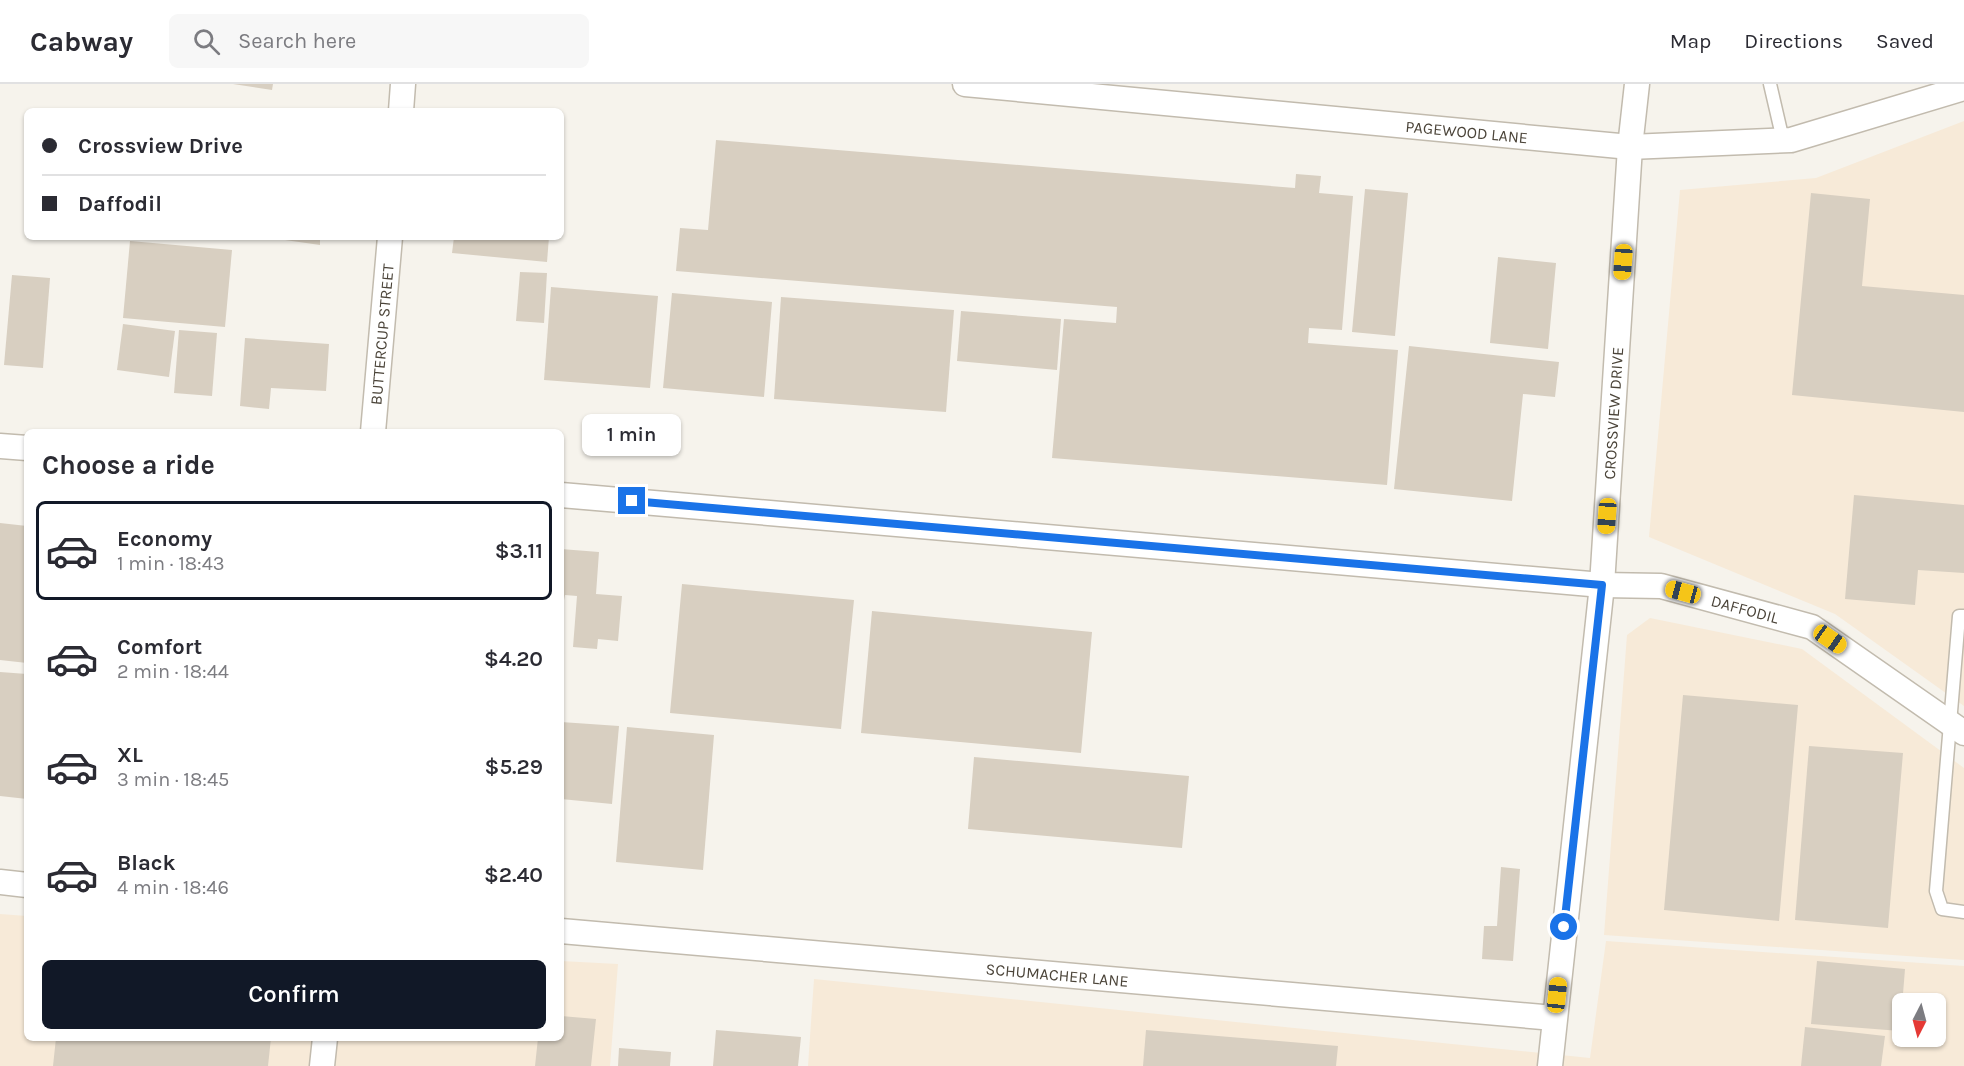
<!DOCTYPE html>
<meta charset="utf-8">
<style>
body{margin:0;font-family:Karla,sans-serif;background:#f7f7f7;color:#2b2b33;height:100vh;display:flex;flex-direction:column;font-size:22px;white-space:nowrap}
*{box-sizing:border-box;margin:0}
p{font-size:20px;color:#7c7c81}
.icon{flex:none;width:33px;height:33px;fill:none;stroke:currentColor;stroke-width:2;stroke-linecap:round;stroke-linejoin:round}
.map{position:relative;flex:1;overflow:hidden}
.drawer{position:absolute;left:24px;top:345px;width:540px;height:612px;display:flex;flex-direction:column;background:#fff;border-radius:9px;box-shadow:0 2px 4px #0004}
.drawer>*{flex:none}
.banner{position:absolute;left:24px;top:24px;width:540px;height:132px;border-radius:9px;box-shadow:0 2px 4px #0004;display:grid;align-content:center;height:132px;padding:0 18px;background:#fff}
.needle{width:39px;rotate:186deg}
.buttons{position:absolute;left:1892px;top:909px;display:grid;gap:12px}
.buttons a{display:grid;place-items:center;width:54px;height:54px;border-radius:9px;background:#fff;box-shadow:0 2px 4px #0004;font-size:30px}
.end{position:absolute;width:27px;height:27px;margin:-14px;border:8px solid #1a73e8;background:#fff;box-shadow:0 0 0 3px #fff}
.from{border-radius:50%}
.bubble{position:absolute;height:42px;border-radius:9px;background:#fff;box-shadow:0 2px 4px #0004;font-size:20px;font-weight:600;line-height:42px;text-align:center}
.car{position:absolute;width:18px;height:36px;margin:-18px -9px;border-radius:8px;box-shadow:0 0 4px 2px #0007;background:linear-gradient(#f5c518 24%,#345 0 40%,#f5c518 0 76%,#345 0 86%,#f5c518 0)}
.banner b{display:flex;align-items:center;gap:21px;height:57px;font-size:22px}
.banner b+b{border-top:2px solid #e1e1e2}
.banner i{width:15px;height:15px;background:#2b2b33}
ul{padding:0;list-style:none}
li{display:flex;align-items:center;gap:18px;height:99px;margin:0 12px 9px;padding:0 6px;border:3px solid transparent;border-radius:9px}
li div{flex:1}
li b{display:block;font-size:22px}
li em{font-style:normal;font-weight:600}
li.current{border-color:#111827}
li>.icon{width:54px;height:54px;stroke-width:1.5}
h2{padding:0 18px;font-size:27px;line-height:72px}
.primary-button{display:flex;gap:12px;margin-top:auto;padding:12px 18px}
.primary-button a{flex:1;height:69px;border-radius:9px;background:#111827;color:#fff;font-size:24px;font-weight:600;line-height:69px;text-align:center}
header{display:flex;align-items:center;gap:36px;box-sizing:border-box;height:84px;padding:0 30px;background:#fff;border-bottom:2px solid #e1e1e2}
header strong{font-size:28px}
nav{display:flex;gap:33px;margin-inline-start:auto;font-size:21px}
.search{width:420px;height:54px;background:#f7f7f7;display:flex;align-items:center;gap:15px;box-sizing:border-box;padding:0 21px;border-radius:9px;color:#7c7c81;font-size:22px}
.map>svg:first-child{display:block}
.commercial{fill:#f7ead8;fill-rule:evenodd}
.building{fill:#d8cfc1}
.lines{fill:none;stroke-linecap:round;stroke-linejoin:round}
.service-casing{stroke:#c2bbae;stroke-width:15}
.minor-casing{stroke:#c2bbae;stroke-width:27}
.service{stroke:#fff;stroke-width:12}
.minor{stroke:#fff;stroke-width:24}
.route{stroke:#1a73e8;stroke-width:8}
.labels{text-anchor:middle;stroke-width:5;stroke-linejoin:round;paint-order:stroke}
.street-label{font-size:16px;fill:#4b4439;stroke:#fff}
</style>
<header>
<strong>Cabway</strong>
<div class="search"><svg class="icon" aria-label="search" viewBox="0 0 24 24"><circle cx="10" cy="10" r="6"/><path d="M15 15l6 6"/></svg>Search here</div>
<nav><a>Map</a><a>Directions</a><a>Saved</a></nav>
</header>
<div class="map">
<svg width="1964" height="982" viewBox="0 0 1964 982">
<rect width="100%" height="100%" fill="#f6f3ec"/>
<g class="commercial">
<polygon points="1964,37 1964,622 1835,530 1649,453 1680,106 1816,94"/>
<polygon points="1650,534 1802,565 1964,684 1964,876 1604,851 1627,551"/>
<polygon points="0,830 27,832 27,954 561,954 561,877 618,880 610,982 0,982"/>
<path d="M1606 857 1964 882V982H808L814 895 1590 974ZM1902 920H1935V952H1902Z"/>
</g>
<g class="building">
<polygon points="233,0 273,0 272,6"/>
<polygon points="716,56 1295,104 1296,90 1321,92 1319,109 1353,112 1342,246 1309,244 1308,259 1398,266 1387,401 1052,374 1064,235 1116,239 1117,223 676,187 680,144 708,146"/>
<polygon points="1365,105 1408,109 1395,252 1352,248"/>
<polygon points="1811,109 1870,115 1862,202 1964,211 1964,328 1792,311"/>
<polygon points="264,153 320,153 320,161"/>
<polygon points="454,153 549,153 547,178 452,169"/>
<polygon points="130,157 232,166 225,243 123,234"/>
<polygon points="1498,173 1556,179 1548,265 1490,259"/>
<polygon points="520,188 547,189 544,239 516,237"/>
<polygon points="12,191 50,194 43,284 4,281"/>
<polygon points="551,203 658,212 650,304 544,296"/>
<polygon points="672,209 772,218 764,313 663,304"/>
<polygon points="781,213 954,226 946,328 774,315"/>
<polygon points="961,227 1061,235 1057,286 957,277"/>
<polygon points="123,240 175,247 169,293 117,286"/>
<polygon points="179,246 217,249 212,312 174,309"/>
<polygon points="245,254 329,260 326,307 271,304 269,325 240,322"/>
<polygon points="1409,262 1559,278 1555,313 1523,310 1512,417 1394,405"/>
<polygon points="1854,411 1964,421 1964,489 1918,486 1915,521 1845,515"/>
<polygon points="0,439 27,442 27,579 0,576"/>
<polygon points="561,465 599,468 596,510 622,512 618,557 598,555 597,565 573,563 577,512 565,511 561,532"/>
<polygon points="682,500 854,516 841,645 670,629"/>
<polygon points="872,527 1092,548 1081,669 861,649"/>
<polygon points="0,588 27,590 27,715 0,712"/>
<polygon points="1683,611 1798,621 1779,837 1664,826"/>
<polygon points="561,638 619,642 612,720 561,715"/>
<polygon points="627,643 714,651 703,786 616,778"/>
<polygon points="1809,662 1903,669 1888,844 1795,836"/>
<polygon points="974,673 1189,692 1182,764 968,745"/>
<polygon points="1501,783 1520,785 1513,877 1482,875 1484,842 1497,842"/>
<polygon points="1817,877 1905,885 1900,947 1811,940"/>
<polygon points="561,932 596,935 591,982 535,982 538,954 561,954"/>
<polygon points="1805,943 1885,952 1881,982 1801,982"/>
<polygon points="716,946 801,953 798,982 713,982"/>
<polygon points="1146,946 1338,962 1336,982 1143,982"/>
<polygon points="56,954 271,954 268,982 53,982"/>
<polygon points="619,964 671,968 670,982 618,982"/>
</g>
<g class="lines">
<g class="service-casing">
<g id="service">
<polyline points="1770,0 1783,56"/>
<polyline points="1964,532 1959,532 1936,807 1942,825 1964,828"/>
</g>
</g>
<g class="minor-casing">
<g id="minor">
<path id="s1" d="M965 0 1630 63 1791 56 1964 4"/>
<polyline points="401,27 403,0"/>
<path id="s2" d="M373 348 390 153"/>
<polyline points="0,362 27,364"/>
<path id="s3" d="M561 411 1602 501 1661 502 1812 543 1964 649"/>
<polyline points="0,798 27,801"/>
<path id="s4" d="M561 847 1554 934"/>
<polyline points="322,982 325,954"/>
<path id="s5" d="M1550 982 1602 501 1630 63 1637 0"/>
</g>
</g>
<use href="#service" class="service"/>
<use href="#minor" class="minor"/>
</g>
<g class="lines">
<polyline class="route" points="632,417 1602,501 1564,843"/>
</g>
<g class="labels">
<g class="street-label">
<text dy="6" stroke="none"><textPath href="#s1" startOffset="504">PAGEWOOD LANE</textPath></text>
<text dy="6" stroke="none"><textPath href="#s2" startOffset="98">BUTTERCUP STREET</textPath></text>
<text dy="6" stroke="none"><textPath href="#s5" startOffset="656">CROSSVIEW DRIVE</textPath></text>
<text dy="6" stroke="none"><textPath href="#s3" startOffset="1191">DAFFODIL</textPath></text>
<text dy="6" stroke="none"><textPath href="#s4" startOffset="498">SCHUMACHER LANE</textPath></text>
</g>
</g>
</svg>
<div class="buttons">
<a><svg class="needle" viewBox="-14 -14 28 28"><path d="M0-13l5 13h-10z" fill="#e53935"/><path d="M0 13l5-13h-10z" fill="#7c7c81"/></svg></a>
</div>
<i class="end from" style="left:1564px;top:843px"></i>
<i class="end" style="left:632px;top:417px"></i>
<div class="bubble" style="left:582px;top:330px;width:99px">1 min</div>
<i class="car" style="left:1623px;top:178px;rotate:184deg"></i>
<i class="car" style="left:1607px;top:432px;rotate:184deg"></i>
<i class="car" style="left:1683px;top:508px;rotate:285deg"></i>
<i class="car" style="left:1830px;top:555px;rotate:125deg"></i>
<i class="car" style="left:1557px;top:911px;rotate:6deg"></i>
<div class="banner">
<b><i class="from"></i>Crossview Drive</b>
<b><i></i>Daffodil</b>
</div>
<section class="drawer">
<h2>Choose a ride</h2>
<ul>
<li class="current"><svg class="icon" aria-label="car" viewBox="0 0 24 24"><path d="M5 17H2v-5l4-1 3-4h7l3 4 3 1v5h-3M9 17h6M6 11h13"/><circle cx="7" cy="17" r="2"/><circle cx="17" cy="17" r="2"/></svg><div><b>Economy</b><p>1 min · 18:43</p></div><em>$3.11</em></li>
<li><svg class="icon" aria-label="car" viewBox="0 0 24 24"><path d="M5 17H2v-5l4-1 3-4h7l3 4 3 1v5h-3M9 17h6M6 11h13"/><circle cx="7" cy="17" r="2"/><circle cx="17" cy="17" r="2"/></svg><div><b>Comfort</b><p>2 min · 18:44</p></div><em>$4.20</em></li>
<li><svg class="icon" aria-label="car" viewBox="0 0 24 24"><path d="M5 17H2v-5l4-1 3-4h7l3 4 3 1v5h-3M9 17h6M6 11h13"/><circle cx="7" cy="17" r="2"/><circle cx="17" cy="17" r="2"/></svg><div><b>XL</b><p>3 min · 18:45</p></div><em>$5.29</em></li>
<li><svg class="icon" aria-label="car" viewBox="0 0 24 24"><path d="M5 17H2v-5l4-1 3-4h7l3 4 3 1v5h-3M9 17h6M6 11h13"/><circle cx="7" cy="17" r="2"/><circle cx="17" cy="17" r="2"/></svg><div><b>Black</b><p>4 min · 18:46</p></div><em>$2.40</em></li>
</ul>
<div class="primary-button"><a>Confirm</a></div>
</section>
</div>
